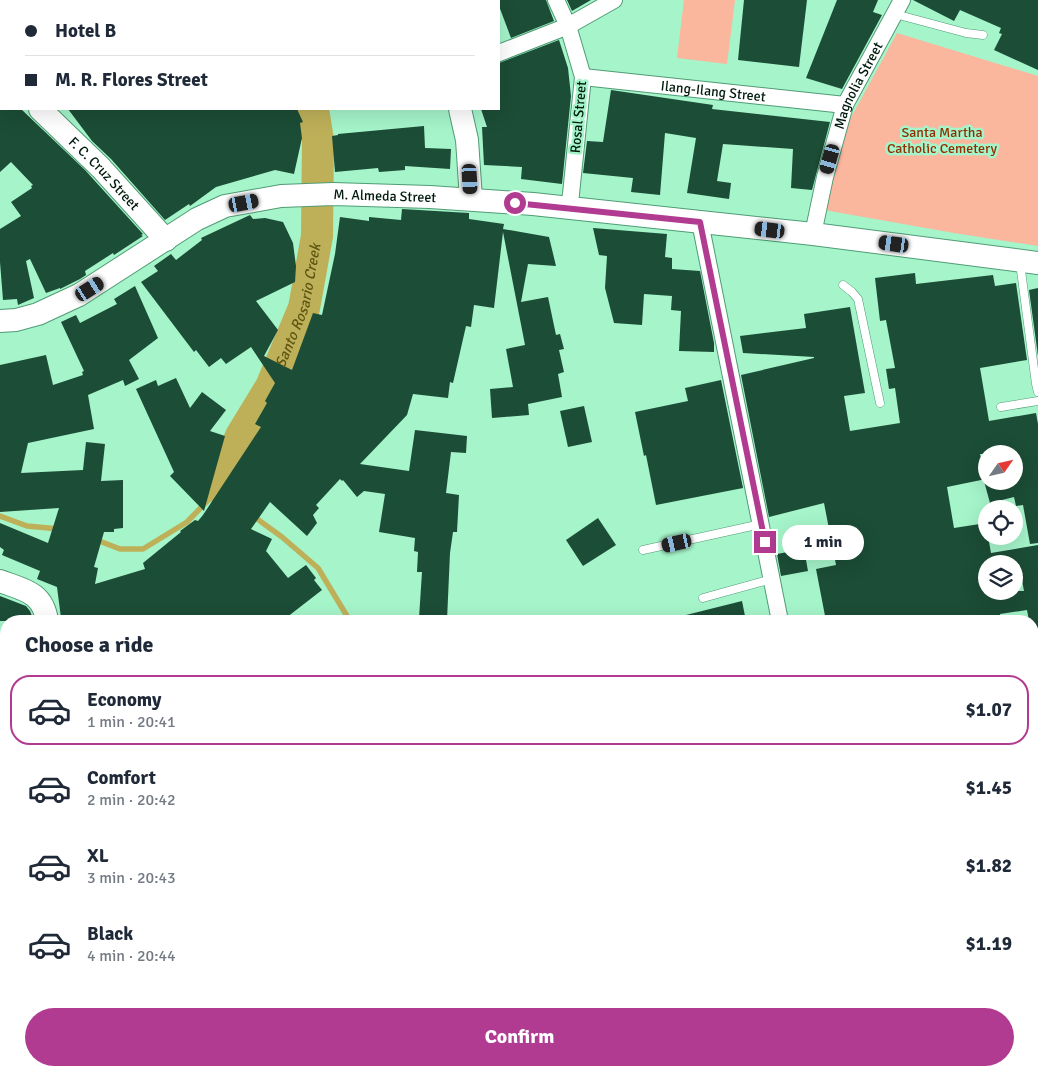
<!DOCTYPE html>
<meta charset="utf-8">
<style>
body{margin:0;font-family:Signika,sans-serif;background:#f2f2f3;color:#1f2937;height:100vh;display:flex;flex-direction:column;font-size:19px;white-space:nowrap}
*{box-sizing:border-box;margin:0}
p{font-size:16px;color:#747a83}
.icon{flex:none;width:28px;height:28px;fill:none;stroke:currentColor;stroke-width:2;stroke-linecap:round;stroke-linejoin:round}
.map{position:relative;flex:1;overflow:hidden}
.sheet{position:absolute;left:0px;top:615px;width:1039px;height:461px;display:flex;flex-direction:column;background:#fff;border-radius:20px 20px 0 0;box-shadow:0 5px 20px #0002}
.sheet>*{flex:none}
.top-card{position:absolute;left:0px;top:0px;width:500px;height:110px;box-shadow:0 5px 20px #0002;display:grid;align-content:center;height:110px;padding:0 25px;background:#fff}
.needle{width:32px;rotate:56deg}
.controls{position:absolute;left:978px;top:445px;display:grid;gap:10px}
.controls a{display:grid;place-items:center;width:45px;height:45px;border-radius:50%;background:#fff;box-shadow:0 5px 20px #0002;font-size:25px}
.end{position:absolute;width:22px;height:22px;margin:-11px;border:6px solid #b13b91;background:#fff;box-shadow:0 0 0 2px #fff}
.from{border-radius:50%}
.bubble{position:absolute;height:35px;border-radius:18px;background:#fff;box-shadow:0 5px 20px #0002;font-size:16px;font-weight:800;line-height:35px;text-align:center}
.car{position:absolute;width:15px;height:30px;margin:-15px -8px;border-radius:6px;box-shadow:0 0 4px 1px #0007;background:linear-gradient(#222 24%,#8ab4d8 0 40%,#222 0 76%,#8ab4d8 0 86%,#222 0)}
.top-card b{display:flex;align-items:center;gap:18px;height:48px;font-size:19px}
.top-card b+b{border-top:1px solid #e0e1e3}
.top-card i{width:12px;height:12px;background:#1f2937}
ul{padding:0;list-style:none}
li{display:flex;align-items:center;gap:15px;height:70px;margin:0 10px 8px;padding:0 15px;border:2px solid transparent;border-radius:20px}
li div{flex:1}
li b{display:block;font-size:19px}
li em{font-style:normal;font-weight:800}
li.active{border-color:#b13b91}
li>.icon{width:45px;height:45px;stroke-width:1.5}
h2{padding:0 25px;font-size:22px;line-height:60px}
.cta{display:flex;gap:10px;margin-top:auto;padding:10px 25px}
.cta a{flex:1;height:58px;border-radius:30px;background:#b13b91;color:#fff;font-size:20px;font-weight:800;line-height:58px;text-align:center}
.map>svg:first-child{display:block}
.green{fill:#fbb69e}
.lines{fill:none;stroke-linecap:round;stroke-linejoin:round}
.stream{stroke:#beb059;stroke-width:5.5}
.river{stroke:#beb059;stroke-width:32}
.building{fill:#1c4d36;fill-rule:evenodd}
.lane-casing{stroke:#4f9c75;stroke-width:9}
.street-casing{stroke:#4f9c75;stroke-width:18}
.secondary-casing{stroke:#4f9c75;stroke-width:24}
.lane{stroke:#fff;stroke-width:8}
.street{stroke:#fff;stroke-width:16}
.secondary{stroke:#fff;stroke-width:22}
.route{stroke:#b13b91;stroke-width:6}
.labels{text-anchor:middle;stroke-width:5;stroke-linejoin:round;paint-order:stroke}
.street-label{font-size:14px;fill:#001b0d;stroke:#a5f4ca}
.park-label{font-size:14px;fill:#8f2e00;stroke:#a5f4ca}
.water-label{font-size:15px;font-style:italic;fill:#5f5513;stroke:#a5f4ca}
</style>
<div class="map">
<svg width="1038" height="1076" viewBox="0 0 1038 1076">
<rect width="100%" height="100%" fill="#a5f4ca"/>
<g class="green">
<polygon points="684,0 735,0 727,64 677,58"/>
<polygon points="897,33 1038,76 1038,246 954,233 824,210 848,123"/>
</g>
<g class="lines">
<g class="stream">
<polyline points="0,516 27,526 59,529"/>
<polyline points="253,516 282,537 318,568 350,621"/>
<polyline points="94,539 120,549 143,549 187,522 220,488 225,492"/>
</g>
<g class="river">
<polyline points="238,0 239,1"/>
<path id="s1" d="M220 488 241 436 271 387 304 308 317 236 318 140 313 109"/>
</g>
</g>
<g class="building">
<polygon points="496,0 546,0 554,21 511,38 499,6 499,1"/>
<polygon points="567,0 591,0 572,11"/>
<polygon points="744,0 807,0 799,67 738,60"/>
<polygon points="837,0 878,0 873,12 882,15 842,89 806,78"/>
<polygon points="913,0 1038,0 1038,70 994,50 1002,34 999,33 1001,28 960,10 954,21"/>
<polygon points="559,40 568,68 571,96 562,184 521,179 522,167 484,165 482,127 487,127 481,109 499,109 499,63"/>
<polygon points="611,90 713,105 712,109 830,122 812,190 791,188 793,149 723,144 717,181 731,183 729,199 687,193 696,138 665,133 660,195 631,192 633,178 583,173 587,141 603,142"/>
<polygon points="0,109 21,109 85,170 143,234 141,235 143,236 114,255 113,253 85,271 86,275 80,279 60,289 60,288 46,293 30,259 26,261 34,298 18,305 17,299 3,300 0,262 0,229 21,216 11,202 32,188 31,186 33,185 11,162 0,172"/>
<polygon points="68,109 297,109 303,122 300,123 302,138 294,174 275,170 216,187 190,206 189,204 165,220 111,159 92,141"/>
<polygon points="424,126 425,148 451,149 450,169 405,166 405,170 379,172 378,168 335,172 332,136 338,135 338,134"/>
<polygon points="402,209 469,213 469,219 504,224 503,229 549,237 556,266 528,264 521,302 548,297 556,335 560,334 564,349 559,350 564,372 558,374 562,397 528,404 529,415 492,418 490,389 513,387 506,349 525,345 503,232 494,308 474,305 471,327 466,326 453,383 450,382 448,398 413,394 407,415 360,464 409,471 415,430 467,436 466,453 451,452 446,493 459,495 457,532 453,532 450,553 447,620 419,618 422,572 417,572 418,552 414,551 415,538 379,532 385,494 364,491 357,497 343,480 342,481 340,479 316,505 319,508 313,515 317,523 307,536 270,502 251,529 272,539 266,551 288,578 306,565 316,578 314,580 322,590 282,621 60,621 60,618 61,618 57,587 37,579 40,571 2,555 4,550 0,547 0,523 48,543 59,508 0,512 0,365 46,355 53,385 83,375 82,372 84,371 61,322 76,315 80,323 117,304 114,299 135,286 158,338 129,360 139,379 125,386 123,380 88,395 94,429 28,443 21,473 83,470 86,442 105,444 101,481 123,480 123,528 114,529 114,532 104,532 94,567 98,568 95,584 145,569 143,563 181,532 180,531 195,520 198,521 203,515 261,427 255,424 267,403 265,401 275,383 251,347 226,364 221,358 209,367 196,350 194,352 141,282 158,271 154,266 171,254 176,260 202,240 201,238 250,215 253,219 265,218 283,222 293,243 296,266 295,282 256,301 278,330 264,356 292,370 313,313 322,315 335,254 340,217 369,221 369,217 401,220"/>
<polygon points="593,228 667,234 665,257 672,258 672,269 700,271 714,343 714,352 679,351 681,311 671,310 672,296 644,294 642,325 614,323 605,288 607,256 599,255"/>
<path d="M915 273 916 284 993 275 995 286 1016 283 1027 360 980 368 989 421 1036 413 1038 424V543L1030 544 1023 505 1016 506 1014 497 990 503 984 481H1014V454H980L986 479 947 487 954 528 986 523V536H988L991 553 1038 545V629H1032V621H1029L1027 610 1000 614 1001 621H826L816 569 836 565 824 503 769 517 741 375 814 358V357L743 353 740 336 806 328 804 314 850 307 865 393 844 396 850 431 900 423 895 388 889 389 886 369 895 368 886 320 880 321 875 278ZM986 564H1019L1024 591H986Z"/>
<polygon points="1038,288 1038,356 1029,290"/>
<polygon points="176,378 190,408 202,392 226,410 210,431 225,436 204,511 170,476 174,472 136,389 156,380 158,386"/>
<polygon points="721,380 743,488 656,505 646,455 644,456 635,412 688,401 685,388"/>
<polygon points="584,406 592,442 568,447 560,411"/>
<polygon points="598,518 616,545 583,566 566,540"/>
<polygon points="804,549 808,571 781,576 777,554"/>
<polygon points="0,596 26,606 30,611 34,621 0,621"/>
<polygon points="742,601 746,621 683,621 682,616"/>
</g>
<g class="lines">
<g class="lane-casing">
<g id="lane">
<polyline points="895,14 966,33 983,35"/>
<polyline points="1020,263 1036,384 1038,392"/>
<polyline points="843,285 852,292 858,299 880,403"/>
<polyline points="1001,407 1038,401"/>
<polyline points="643,550 761,524"/>
<polyline points="703,598 772,579"/>
<polyline points="0,998 6,997"/>
</g>
</g>
<g class="street-casing">
<g id="street">
<polyline points="556,0 568,26 583,77 571,194 569,208"/>
<polyline points="499,53 568,26 614,0"/>
<path id="s2" d="M583 77 845 105"/>
<polyline points="700,222 780,621"/>
<path id="s3" d="M813 234 825 177 845 105 902 0"/>
<polyline points="0,814 6,814"/>
<polyline points="1032,998 1038,997"/>
<polyline points="668,1070 669,1076"/>
<polyline points="776,1070 776,1076"/>
<polyline points="881,1070 882,1076"/>
<polyline points="984,1070 984,1076"/>
<polyline points="80,1076 103,1070"/>
</g>
</g>
<g class="secondary-casing">
<g id="secondary">
<polyline points="425,0 426,1"/>
<polyline points="0,71 1,72"/>
<path id="s4" d="M40 109 101 168 166 240"/>
<polyline points="460,109 467,140 471,199"/>
<path id="s5" d="M0 321 16 320 38 314 79 295 197 219 225 206 281 196 333 194 430 197 533 204 813 234 1038 263"/>
<path d="M0 581C24 590 43 592 47 621"/>
<polyline points="203,1070 205,1076"/>
</g>
</g>
<use href="#lane" class="lane"/>
<use href="#street" class="street"/>
<use href="#secondary" class="secondary"/>
</g>
<g class="lines">
<polyline class="route" points="515,203 700,222 765,542"/>
</g>
<g class="labels">
<g class="street-label">
<text dy="5" stroke="none"><textPath href="#s3" startOffset="156">Magnolia Street</textPath></text>
<text dy="5" stroke="none"><textPath href="#s2" startOffset="131">Ilang-Ilang Street</textPath></text>
<text transform="translate(578 117) rotate(-85)" y="5">Rosal Street</text>
<text dy="5" stroke="none"><textPath href="#s4" startOffset="91">F. C. Cruz Street</textPath></text>
<text dy="5" stroke="none"><textPath href="#s5" startOffset="416">M. Almeda Street</textPath></text>
</g>
<g class="park-label">
<text x="942" y="137">Santa Martha<tspan x="942" dy="16">Catholic Cemetery</tspan></text>
</g>
<g class="water-label">
<text dy="5" stroke="none"><textPath href="#s1" startOffset="200">Santo Rosario Creek</textPath></text>
</g>
</g>
</svg>
<div class="controls">
<a><svg class="needle" viewBox="-14 -14 28 28"><path d="M0-13l5 13h-10z" fill="#e53935"/><path d="M0 13l5-13h-10z" fill="#747a83"/></svg></a>
<a><svg class="icon" aria-label="locate" viewBox="0 0 24 24"><circle cx="12" cy="12" r="6"/><path d="M12 2v4M12 18v4M2 12h4M18 12h4"/></svg></a>
<a><svg class="icon" aria-label="layers" viewBox="0 0 24 24"><path d="M12 4l9 5-9 5-9-5zM3 14l9 5 9-5"/></svg></a>
</div>
<i class="end from" style="left:515px;top:203px"></i>
<i class="end" style="left:765px;top:542px"></i>
<div class="bubble" style="left:782px;top:525px;width:82px">1 min</div>
<i class="car" style="left:830px;top:159px;rotate:196deg"></i>
<i class="car" style="left:470px;top:179px;rotate:177deg"></i>
<i class="car" style="left:244px;top:203px;rotate:79deg"></i>
<i class="car" style="left:770px;top:230px;rotate:277deg"></i>
<i class="car" style="left:894px;top:244px;rotate:278deg"></i>
<i class="car" style="left:90px;top:289px;rotate:58deg"></i>
<i class="car" style="left:677px;top:543px;rotate:257deg"></i>
<div class="top-card">
<b><i class="from"></i>Hotel B</b>
<b><i></i>M. R. Flores Street</b>
</div>
<section class="sheet">
<h2>Choose a ride</h2>
<ul>
<li class="active"><svg class="icon" aria-label="car" viewBox="0 0 24 24"><path d="M5 17H2v-5l4-1 3-4h7l3 4 3 1v5h-3M9 17h6M6 11h13"/><circle cx="7" cy="17" r="2"/><circle cx="17" cy="17" r="2"/></svg><div><b>Economy</b><p>1 min · 20:41</p></div><em>$1.07</em></li>
<li><svg class="icon" aria-label="car" viewBox="0 0 24 24"><path d="M5 17H2v-5l4-1 3-4h7l3 4 3 1v5h-3M9 17h6M6 11h13"/><circle cx="7" cy="17" r="2"/><circle cx="17" cy="17" r="2"/></svg><div><b>Comfort</b><p>2 min · 20:42</p></div><em>$1.45</em></li>
<li><svg class="icon" aria-label="car" viewBox="0 0 24 24"><path d="M5 17H2v-5l4-1 3-4h7l3 4 3 1v5h-3M9 17h6M6 11h13"/><circle cx="7" cy="17" r="2"/><circle cx="17" cy="17" r="2"/></svg><div><b>XL</b><p>3 min · 20:43</p></div><em>$1.82</em></li>
<li><svg class="icon" aria-label="car" viewBox="0 0 24 24"><path d="M5 17H2v-5l4-1 3-4h7l3 4 3 1v5h-3M9 17h6M6 11h13"/><circle cx="7" cy="17" r="2"/><circle cx="17" cy="17" r="2"/></svg><div><b>Black</b><p>4 min · 20:44</p></div><em>$1.19</em></li>
</ul>
<div class="cta"><a>Confirm</a></div>
</section>
</div>
